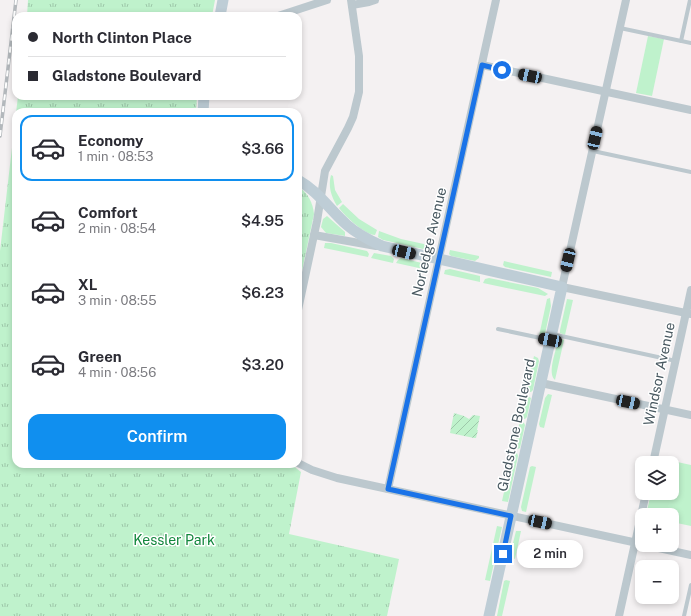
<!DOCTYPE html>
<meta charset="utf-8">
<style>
body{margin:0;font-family:"Public Sans",sans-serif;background:#f7f7f7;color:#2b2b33;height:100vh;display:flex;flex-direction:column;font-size:15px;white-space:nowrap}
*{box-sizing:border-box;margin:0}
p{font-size:13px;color:#7c7c81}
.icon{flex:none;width:22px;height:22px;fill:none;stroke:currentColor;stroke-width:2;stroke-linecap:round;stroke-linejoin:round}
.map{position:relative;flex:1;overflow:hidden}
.drawer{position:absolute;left:12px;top:108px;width:290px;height:360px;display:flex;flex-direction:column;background:#fff;border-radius:12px;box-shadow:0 2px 6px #0003}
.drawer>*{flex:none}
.top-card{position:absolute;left:12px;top:12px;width:290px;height:88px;border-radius:12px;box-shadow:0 2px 6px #0003;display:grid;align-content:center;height:88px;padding:0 16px;background:#fff}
.fabs{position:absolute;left:635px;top:456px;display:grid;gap:8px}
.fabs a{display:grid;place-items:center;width:44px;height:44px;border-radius:8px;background:#fff;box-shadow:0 2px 6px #0003;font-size:20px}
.end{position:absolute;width:18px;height:18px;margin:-9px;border:5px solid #1a73e8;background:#fff;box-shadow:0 0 0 2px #fff}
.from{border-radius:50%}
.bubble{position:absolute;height:28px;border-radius:12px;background:#fff;box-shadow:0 2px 6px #0003;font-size:13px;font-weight:600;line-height:28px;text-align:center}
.car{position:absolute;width:12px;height:24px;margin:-12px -6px;border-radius:5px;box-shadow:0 0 3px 1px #0007;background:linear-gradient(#222 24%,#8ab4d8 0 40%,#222 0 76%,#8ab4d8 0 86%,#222 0)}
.top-card b{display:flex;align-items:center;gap:14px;height:38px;font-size:15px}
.top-card b+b{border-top:1px solid #e1e1e2}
.top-card i{width:10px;height:10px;background:#2b2b33}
ul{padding:7px 0 0;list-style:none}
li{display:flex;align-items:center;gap:12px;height:66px;margin:0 8px 6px;padding:0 8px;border:2px solid transparent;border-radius:12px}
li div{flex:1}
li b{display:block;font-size:15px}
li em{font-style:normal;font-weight:600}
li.active{border-color:#108fef}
li>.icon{width:36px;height:36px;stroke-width:1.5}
.button{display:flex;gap:8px;margin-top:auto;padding:8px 16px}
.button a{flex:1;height:46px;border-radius:12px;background:#108fef;color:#fff;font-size:16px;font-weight:600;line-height:46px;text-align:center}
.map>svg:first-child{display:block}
.grass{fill:#bff2cc}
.park{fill:url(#park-tufts)}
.garden{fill:url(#garden-furrows)}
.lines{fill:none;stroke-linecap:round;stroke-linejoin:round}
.lane{stroke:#bcc8ce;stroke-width:4}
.street{stroke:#bcc8ce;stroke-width:8}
.secondary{stroke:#becdd6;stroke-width:11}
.rail-casing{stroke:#b3b8bc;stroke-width:3.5}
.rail{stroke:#fff;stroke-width:2;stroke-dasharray:6;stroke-linecap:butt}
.route{stroke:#1a73e8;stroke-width:5}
.labels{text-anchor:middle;stroke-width:3;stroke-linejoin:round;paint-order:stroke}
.street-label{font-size:14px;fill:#485860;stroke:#fff}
.park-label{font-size:14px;fill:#13873d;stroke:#fff}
</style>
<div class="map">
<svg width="691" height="616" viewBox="0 0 691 616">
<defs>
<pattern id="park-tufts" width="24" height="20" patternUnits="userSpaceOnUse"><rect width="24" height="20" fill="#bff2cc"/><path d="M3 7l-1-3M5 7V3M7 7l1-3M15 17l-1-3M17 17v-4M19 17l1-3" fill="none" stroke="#9dc7a9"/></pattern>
<pattern id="garden-furrows" width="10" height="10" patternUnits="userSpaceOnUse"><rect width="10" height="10" fill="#bff2cc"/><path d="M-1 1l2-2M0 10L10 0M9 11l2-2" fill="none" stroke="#9dc7a9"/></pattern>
</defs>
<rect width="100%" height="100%" fill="#f4f1f2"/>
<g class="grass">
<polygon points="648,36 664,39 652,96 636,93"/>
<path d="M331 175 333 176 335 190 342 202 337 206C331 196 328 186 331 175Z"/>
<path d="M343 204 359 219 377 230 375 235C364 234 346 217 339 208Z"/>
<polygon points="327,216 345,232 345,236 326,233 321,227 323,219"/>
<polygon points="379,231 401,239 433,246 432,251 383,240 378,237"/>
<polygon points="325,243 331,243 367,251 369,254 368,257 324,248"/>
<polygon points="450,250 479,256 479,258 475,261 451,256 449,254"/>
<polygon points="374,253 391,256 394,259 393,263 371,258"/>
<polygon points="401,258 426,264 429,266 428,270 396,263 398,260"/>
<polygon points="504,261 552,272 551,277 505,267 503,265"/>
<polygon points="450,269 480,276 480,282 444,274 445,270"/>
<polygon points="489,278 538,288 548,294 545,296 483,283 485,279"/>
<polygon points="550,298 551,306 545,334 543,336 539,336 547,299"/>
<polygon points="567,299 573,300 565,335 560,333 560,330"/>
<path d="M561 339 564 340 555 380C547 373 556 351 558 341Z"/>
<polygon points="534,356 538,358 539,361 533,390 531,392 526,392"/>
<polygon points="548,394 552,395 544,428 540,427 539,424 545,398"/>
<polygon points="526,395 531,398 527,417 525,419 521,418"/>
<polygon points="520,421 524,423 525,425 520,448 518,449 514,449"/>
<polygon points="513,452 517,453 518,456 508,502 502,501"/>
<polygon points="659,458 691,465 691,526 672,522 672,515 646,515 651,493 672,493 672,463 658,463"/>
<polygon points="532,466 536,467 526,512 522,511 521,507 530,467"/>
<polygon points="497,526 502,527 490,581 485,580"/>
<polygon points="516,531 521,531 515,559 511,557 510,555"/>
<polygon points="506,580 510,581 502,616 497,616 504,581"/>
</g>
<g class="park">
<polygon points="28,0 215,0 212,16 27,16"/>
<polygon points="18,96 197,96 196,112 16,112 16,464 291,464 301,472 289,534 399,559 387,616 0,616 0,251"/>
<path d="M298 186C308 193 313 203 314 214L298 290Z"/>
</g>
<polygon class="garden" points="454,413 464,416 469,419 473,415 480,416 477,430 478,430 476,438 474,438 450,433"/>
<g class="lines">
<g class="lane">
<polyline points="620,28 691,43"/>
<polyline points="681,41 690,0"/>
<polyline points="593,151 691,172"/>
<polyline points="498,329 550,340"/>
<polyline points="552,334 676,361"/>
<polyline points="684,616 691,585"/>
</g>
<g class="street">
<polyline points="626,0 562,287 691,314"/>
<polyline points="352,5 369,2 375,0"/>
<polyline points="278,16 327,0"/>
<polyline points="482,65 691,110"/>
<polyline points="314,235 376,246"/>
<polyline points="298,310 317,221 325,171 348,128 353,117 359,92 359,56 351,0"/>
<polyline points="541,383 691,415"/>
<polyline points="298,463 312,470 337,478 642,544"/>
<polyline points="653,463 691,290"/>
<polyline points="388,489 496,0"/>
<polyline points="645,545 691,555"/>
<polyline points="619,616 646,493"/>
</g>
<g class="secondary">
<polyline points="220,16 223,0"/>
<polyline points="203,112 204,96"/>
<path d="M298 180C318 191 330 210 347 225 357 234 369 240 382 246L562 287 489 616"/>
</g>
<g class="rail-casing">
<polyline id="rail" points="0,136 16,0"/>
</g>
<use href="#rail" class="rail"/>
</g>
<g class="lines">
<polyline class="route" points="502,70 482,65 388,489 511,516 503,554"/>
</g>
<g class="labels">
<g class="street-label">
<text transform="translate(429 242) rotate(-77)" y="5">Norledge Avenue</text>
<text transform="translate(659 374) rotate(-78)" y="5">Windsor Avenue</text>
<text transform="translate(516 425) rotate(-78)" y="5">Gladstone Boulevard</text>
</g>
<g class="park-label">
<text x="174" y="545">Kessler Park</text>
</g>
</g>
</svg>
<div class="fabs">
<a><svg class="icon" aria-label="layers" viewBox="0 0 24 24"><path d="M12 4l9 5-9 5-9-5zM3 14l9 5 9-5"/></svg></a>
<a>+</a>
<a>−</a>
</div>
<i class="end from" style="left:502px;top:70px"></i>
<i class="end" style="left:503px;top:554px"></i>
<div class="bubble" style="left:517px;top:540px;width:66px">2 min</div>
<i class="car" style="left:530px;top:76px;rotate:282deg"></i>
<i class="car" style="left:595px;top:138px;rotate:13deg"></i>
<i class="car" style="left:404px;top:252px;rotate:103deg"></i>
<i class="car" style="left:568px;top:260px;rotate:193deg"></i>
<i class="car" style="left:550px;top:340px;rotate:281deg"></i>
<i class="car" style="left:628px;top:402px;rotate:102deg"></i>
<i class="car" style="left:540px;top:522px;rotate:102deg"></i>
<div class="top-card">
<b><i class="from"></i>North Clinton Place</b>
<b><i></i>Gladstone Boulevard</b>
</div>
<section class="drawer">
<ul>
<li class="active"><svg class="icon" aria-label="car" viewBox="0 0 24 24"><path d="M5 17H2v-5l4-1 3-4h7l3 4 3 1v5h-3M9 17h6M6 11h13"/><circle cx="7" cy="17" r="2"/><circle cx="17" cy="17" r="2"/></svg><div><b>Economy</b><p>1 min · 08:53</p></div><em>$3.66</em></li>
<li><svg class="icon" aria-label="car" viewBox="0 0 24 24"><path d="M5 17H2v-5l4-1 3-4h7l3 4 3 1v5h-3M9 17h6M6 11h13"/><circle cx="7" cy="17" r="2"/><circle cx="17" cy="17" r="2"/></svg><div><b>Comfort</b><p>2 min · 08:54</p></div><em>$4.95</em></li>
<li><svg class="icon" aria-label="car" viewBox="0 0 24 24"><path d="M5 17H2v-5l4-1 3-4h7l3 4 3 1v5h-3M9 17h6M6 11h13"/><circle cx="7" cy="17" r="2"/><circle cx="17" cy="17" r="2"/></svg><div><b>XL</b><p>3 min · 08:55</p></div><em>$6.23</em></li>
<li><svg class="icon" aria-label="car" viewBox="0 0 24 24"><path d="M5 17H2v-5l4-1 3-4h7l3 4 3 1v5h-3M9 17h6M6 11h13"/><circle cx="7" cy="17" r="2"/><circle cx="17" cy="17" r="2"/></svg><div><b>Green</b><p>4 min · 08:56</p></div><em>$3.20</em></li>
</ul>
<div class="button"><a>Confirm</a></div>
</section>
</div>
